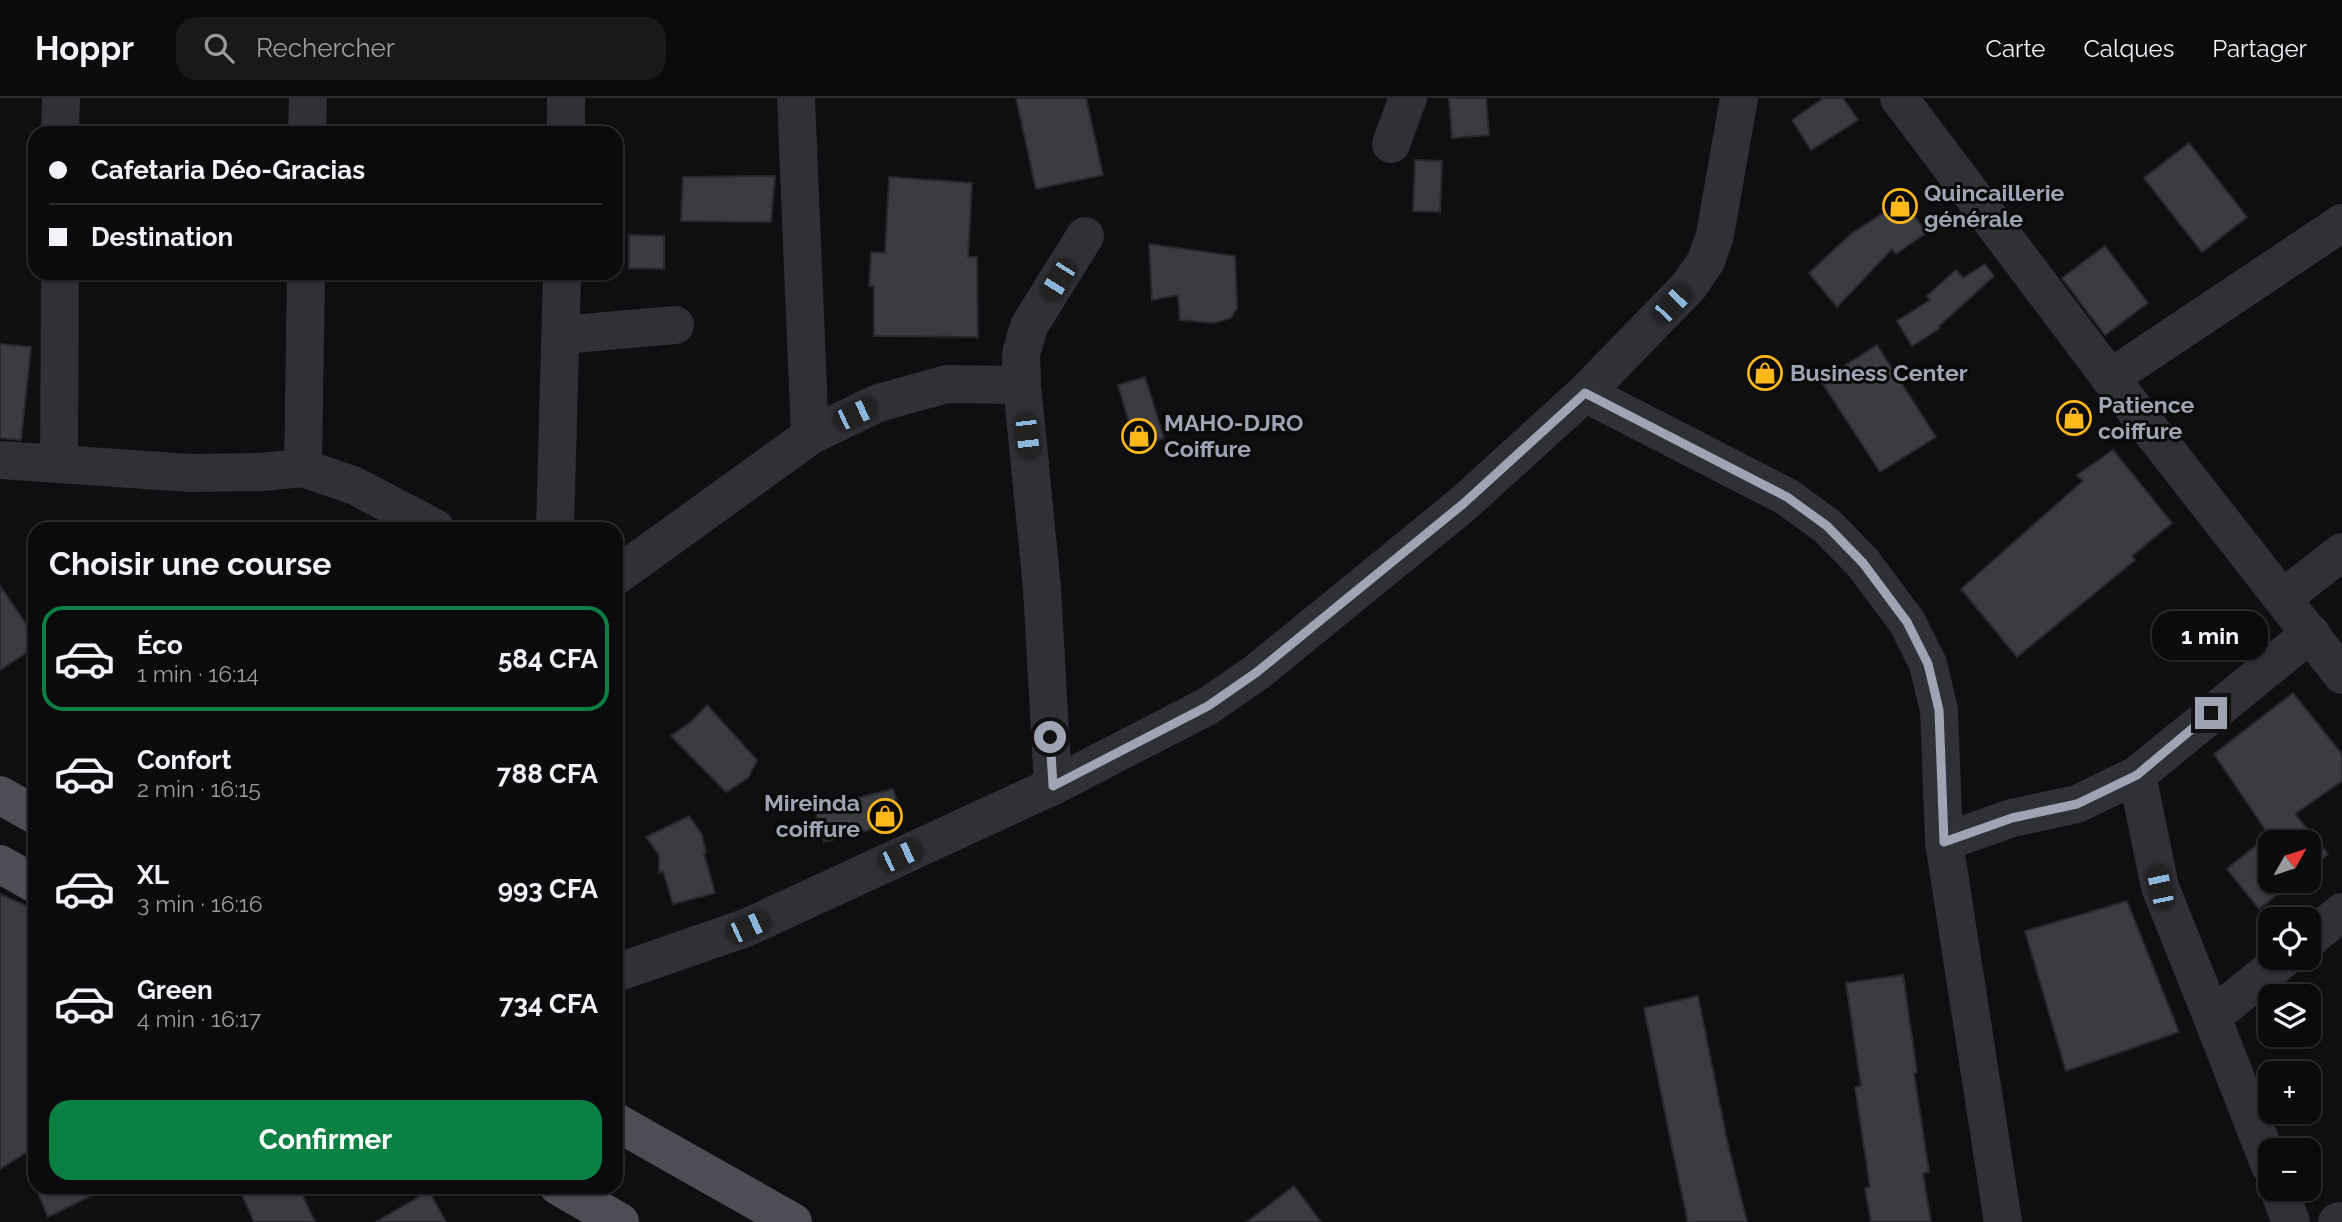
<!DOCTYPE html>
<html lang="fr">
<meta charset="utf-8">
<style>
body{margin:0;font-family:Raleway,sans-serif;background:#19191b;color:#f1f3f6;height:100vh;display:flex;flex-direction:column;font-size:26px;white-space:nowrap}
*{box-sizing:border-box;margin:0}
p{font-size:23px;color:#9a9b9d}
.icon{flex:none;width:38px;height:38px;fill:none;stroke:currentColor;stroke-width:2;stroke-linecap:round;stroke-linejoin:round}
.map{position:relative;flex:1;overflow:hidden}
.panel{position:absolute;left:28px;top:424px;width:595px;height:672px;display:flex;flex-direction:column;background:#0b0b0d;border-radius:21px;box-shadow:0 2px 5px #0004,0 0 0 2px #2b2b2e}
.panel>*{flex:none}
.banner{position:absolute;left:28px;top:28px;width:595px;height:154px;border-radius:21px;box-shadow:0 2px 5px #0004,0 0 0 2px #2b2b2e;display:grid;align-content:center;height:154px;padding:0 21px;background:#0b0b0d}
.needle{width:46px;rotate:51deg}
.controls{position:absolute;left:2258px;top:732px;display:grid;gap:14px}
.controls a{display:grid;place-items:center;width:63px;height:63px;border-radius:14px;background:#0b0b0d;box-shadow:0 2px 5px #0004,0 0 0 2px #2b2b2e;font-size:35px}
.end{position:absolute;width:32px;height:32px;margin:-16px;border:9px solid #9fa4b3;background:#111;box-shadow:0 0 0 4px #111}
.from{border-radius:50%}
.bubble{position:absolute;height:49px;border-radius:21px;background:#0b0b0d;box-shadow:0 2px 5px #0004,0 0 0 2px #2b2b2e;font-size:23px;font-weight:700;line-height:49px;text-align:center}
.car{position:absolute;width:21px;height:42px;margin:-21px -10px;border-radius:9px;box-shadow:0 0 5px 2px #0007;background:linear-gradient(#222 24%,#8ab4d8 0 40%,#222 0 76%,#8ab4d8 0 86%,#222 0)}
.banner b{display:flex;align-items:center;gap:24px;height:66px;font-size:26px}
.banner b+b{border-top:2px solid #2b2b2e}
.banner i{width:18px;height:18px;background:#f1f3f6}
ul{padding:0;list-style:none}
li{display:flex;align-items:center;gap:21px;height:105px;margin:0 14px 10px;padding:0 7px;border:4px solid transparent;border-radius:21px}
li div{flex:1}
li b{display:block;font-size:26px}
li em{font-style:normal;font-weight:700}
li.current{border-color:#0b8043}
li>.icon{width:63px;height:63px;stroke-width:1.5}
h2{padding:0 21px;font-size:32px;line-height:84px}
.cta{display:flex;gap:14px;margin-top:auto;padding:14px 21px}
.cta a{flex:1;height:80px;border-radius:21px;background:#0b8043;color:#fff;font-size:28px;font-weight:700;line-height:80px;text-align:center}
header{display:flex;align-items:center;gap:42px;box-sizing:border-box;height:98px;padding:0 35px;background:#0b0b0d;border-bottom:2px solid #2b2b2e}
header strong{font-size:33px}
nav{display:flex;gap:38px;margin-inline-start:auto;font-size:24px}
.search{width:490px;height:63px;background:#19191b;display:flex;align-items:center;gap:18px;box-sizing:border-box;padding:0 24px;border-radius:21px;color:#9a9b9d;font-size:26px}
.map>svg:first-child{display:block}
.building{fill:#3b3c41;stroke:#29292d;stroke-width:2}
.lines{fill:none;stroke-linecap:round;stroke-linejoin:round}
.minor{stroke:#303136;stroke-width:38}
.major{stroke:#4c4d55;stroke-width:38}
.route{stroke:#9fa4b3;stroke-width:9}
.labels{text-anchor:middle;stroke-width:6;stroke-linejoin:round;paint-order:stroke}
.poi-label{font-size:23px;font-weight:bold;fill:#9fa4b3;stroke:#0a0a0c;text-anchor:start}
</style>
<header>
<strong>Hoppr</strong>
<div class="search"><svg class="icon" aria-label="search" viewBox="0 0 24 24"><circle cx="10" cy="10" r="6"/><path d="M15 15l6 6"/></svg>Rechercher</div>
<nav><a>Carte</a><a>Calques</a><a>Partager</a></nav>
</header>
<div class="map">
<svg width="2342" height="1124" viewBox="0 0 2342 1124">
<rect width="100%" height="100%" fill="#0f0f11"/>
<g class="building">
<polygon points="1016,0 1086,0 1103,77 1036,91"/>
<polygon points="1449,0 1486,0 1489,37 1452,40"/>
<polygon points="1824,0 1843,0 1858,22 1811,52 1792,22"/>
<polygon points="2189,45 2247,119 2202,154 2144,80"/>
<polygon points="1415,62 1442,63 1440,114 1413,113"/>
<polygon points="775,78 771,124 681,123 683,79"/>
<polygon points="889,79 972,85 968,159 977,159 978,239 874,238 874,188 869,188 871,154 885,155"/>
<polygon points="1904,102 1926,135 1896,156 1892,151 1837,209 1809,175 1852,135"/>
<polygon points="629,137 664,138 664,171 629,170"/>
<polygon points="1149,146 1235,158 1237,210 1231,220 1214,225 1180,222 1178,197 1152,202"/>
<polygon points="2105,148 2148,205 2105,237 2062,180"/>
<polygon points="1985,166 1994,178 1939,228 1940,230 1912,248 1897,223 1930,202 1927,198 1956,172 1963,180"/>
<polygon points="0,246 31,249 21,342 0,340"/>
<polygon points="1877,247 1936,339 1880,374 1821,283"/>
<polygon points="1145,279 1164,340 1136,349 1118,287"/>
<polygon points="2113,352 2172,425 2132,458 2135,462 2017,559 1961,491 2083,383 2077,377"/>
<polygon points="0,488 35,539 35,549 0,572"/>
<polygon points="2293,595 2342,656 2342,683 2295,716 2328,756 2308,772 2308,744 2270,744 2270,782 2295,782 2259,811 2227,771 2269,737 2214,656"/>
<polygon points="707,607 757,662 748,680 726,694 671,638 692,623"/>
<polygon points="893,691 902,723 824,744 815,711"/>
<polygon points="689,718 702,737 706,754 704,755 715,795 673,806 663,773 659,775 659,757 646,739"/>
<polygon points="0,796 35,812 35,1049 0,1071"/>
<polygon points="2127,803 2179,934 2066,973 2025,833"/>
<polygon points="1903,877 1917,974 1914,975 1929,1074 1923,1075 1931,1124 1871,1124 1865,1090 1870,1089 1855,989 1861,988 1846,885"/>
<polygon points="1698,898 1727,1042 1747,1124 1688,1124 1673,1054 1644,910"/>
<polygon points="35,1088 111,1088 48,1119"/>
<polygon points="238,1088 298,1088 315,1124 254,1124"/>
<polygon points="1294,1088 1321,1124 1247,1124"/>
<polygon points="429,1093 446,1124 376,1124"/>
</g>
<g class="lines">
<g class="minor">
<polyline points="796,0 810,338"/>
<polyline points="1899,0 2110,280 2342,577"/>
<polyline points="60,35 61,0"/>
<polyline points="307,35 308,0"/>
<polyline points="566,35 566,0"/>
<polyline points="1391,46 1408,0"/>
<polyline points="561,237 675,227"/>
<polyline points="2110,280 2342,125"/>
<polyline points="1585,295 1787,399 1827,428 1863,465 1907,524 1928,566 1939,612 1944,744 2003,1124"/>
<polyline points="0,362 190,375 261,374 303,370 355,388 435,430"/>
<polyline points="59,365 60,175"/>
<polyline points="303,370 306,175"/>
<polyline points="555,430 562,175"/>
<polyline points="616,478 810,338 878,305 947,286 1022,287"/>
<polyline points="2283,500 2342,454"/>
<polyline points="1053,688 1042,490 1022,287 1021,256 1029,228 1085,138"/>
<polyline points="1944,744 2012,720 2077,706 2137,677"/>
<polyline points="2308,842 2342,814"/>
<polyline points="616,875 748,829 1053,688 1208,608 1257,574 1463,406 1585,295 1689,188 1706,163 1715,137 1739,0"/>
<polyline points="2212,919 2160,789 2137,677 2311,535"/>
<polyline points="2270,1068 2212,919 2286,859"/>
<polyline points="2278,1090 2291,1124"/>
<polyline points="2337,1124 2342,1123"/>
</g>
<g class="major">
<polyline points="0,697 35,717"/>
<polyline points="0,766 35,786"/>
<polyline points="616,1024 793,1124"/>
<polyline points="558,1088 620,1124"/>
</g>
</g>
<g class="lines">
<polyline class="route" points="1050,639 1053,688 1208,608 1257,574 1463,406 1585,295 1787,399 1827,428 1863,465 1907,524 1928,566 1939,612 1944,744 2012,720 2077,706 2137,677 2211,615"/>
</g>
<defs>
<g id="shop-ring" transform="scale(1.75)"><circle r="9.5" fill="#0a0a0c" stroke="#ffb819" stroke-width="1.5"/><path d="M-5-2.5h2.3a2.7 3.5 0 0 1 5.4 0H5L5.5 6h-11ZM-1.5-2.5h3a1.5 2.3 0 0 0-3 0Z" fill="#ffb819"/></g>
</defs>
<g fill-rule="evenodd">
<use href="#shop-ring" x="1900" y="108"/>
<use href="#shop-ring" x="1765" y="275"/>
<use href="#shop-ring" x="2074" y="320"/>
<use href="#shop-ring" x="1139" y="338"/>
<use href="#shop-ring" x="885" y="718"/>
</g>
<g class="labels">
<g class="poi-label">
<text x="1924" y="103">Quincaillerie<tspan x="1924" dy="26">générale</tspan></text>
<text x="1790" y="283">Business Center</text>
<text x="2098" y="315">Patience<tspan x="2098" dy="26">coiffure</tspan></text>
<text x="1164" y="333">MAHO-DJRO<tspan x="1164" dy="26">Coiffure</tspan></text>
<text x="860" y="713" text-anchor="end">Mireinda<tspan x="860" dy="26">coiffure</tspan></text>
</g>
</g>
</svg>
<div class="controls">
<a><svg class="needle" viewBox="-14 -14 28 28"><path d="M0-13l5 13h-10z" fill="#e53935"/><path d="M0 13l5-13h-10z" fill="#9a9b9d"/></svg></a>
<a><svg class="icon" aria-label="locate" viewBox="0 0 24 24"><circle cx="12" cy="12" r="6"/><path d="M12 2v4M12 18v4M2 12h4M18 12h4"/></svg></a>
<a><svg class="icon" aria-label="layers" viewBox="0 0 24 24"><path d="M12 4l9 5-9 5-9-5zM3 14l9 5 9-5"/></svg></a>
<a>+</a>
<a>−</a>
</div>
<i class="end from" style="left:1050px;top:639px"></i>
<i class="end" style="left:2211px;top:615px"></i>
<div class="bubble" style="left:2152px;top:513px;width:116px">1 min</div>
<i class="car" style="left:1058px;top:182px;rotate:212deg"></i>
<i class="car" style="left:1672px;top:206px;rotate:44deg"></i>
<i class="car" style="left:855px;top:316px;rotate:65deg"></i>
<i class="car" style="left:1027px;top:338px;rotate:174deg"></i>
<i class="car" style="left:900px;top:758px;rotate:65deg"></i>
<i class="car" style="left:2160px;top:789px;rotate:348deg"></i>
<i class="car" style="left:748px;top:829px;rotate:65deg"></i>
<div class="banner">
<b><i class="from"></i>Cafetaria Déo-Gracias</b>
<b><i></i>Destination</b>
</div>
<section class="panel">
<h2>Choisir une course</h2>
<ul>
<li class="current"><svg class="icon" aria-label="car" viewBox="0 0 24 24"><path d="M5 17H2v-5l4-1 3-4h7l3 4 3 1v5h-3M9 17h6M6 11h13"/><circle cx="7" cy="17" r="2"/><circle cx="17" cy="17" r="2"/></svg><div><b>Éco</b><p>1 min · 16:14</p></div><em>584 CFA</em></li>
<li><svg class="icon" aria-label="car" viewBox="0 0 24 24"><path d="M5 17H2v-5l4-1 3-4h7l3 4 3 1v5h-3M9 17h6M6 11h13"/><circle cx="7" cy="17" r="2"/><circle cx="17" cy="17" r="2"/></svg><div><b>Confort</b><p>2 min · 16:15</p></div><em>788 CFA</em></li>
<li><svg class="icon" aria-label="car" viewBox="0 0 24 24"><path d="M5 17H2v-5l4-1 3-4h7l3 4 3 1v5h-3M9 17h6M6 11h13"/><circle cx="7" cy="17" r="2"/><circle cx="17" cy="17" r="2"/></svg><div><b>XL</b><p>3 min · 16:16</p></div><em>993 CFA</em></li>
<li><svg class="icon" aria-label="car" viewBox="0 0 24 24"><path d="M5 17H2v-5l4-1 3-4h7l3 4 3 1v5h-3M9 17h6M6 11h13"/><circle cx="7" cy="17" r="2"/><circle cx="17" cy="17" r="2"/></svg><div><b>Green</b><p>4 min · 16:17</p></div><em>734 CFA</em></li>
</ul>
<div class="cta"><a>Confirmer</a></div>
</section>
</div>
